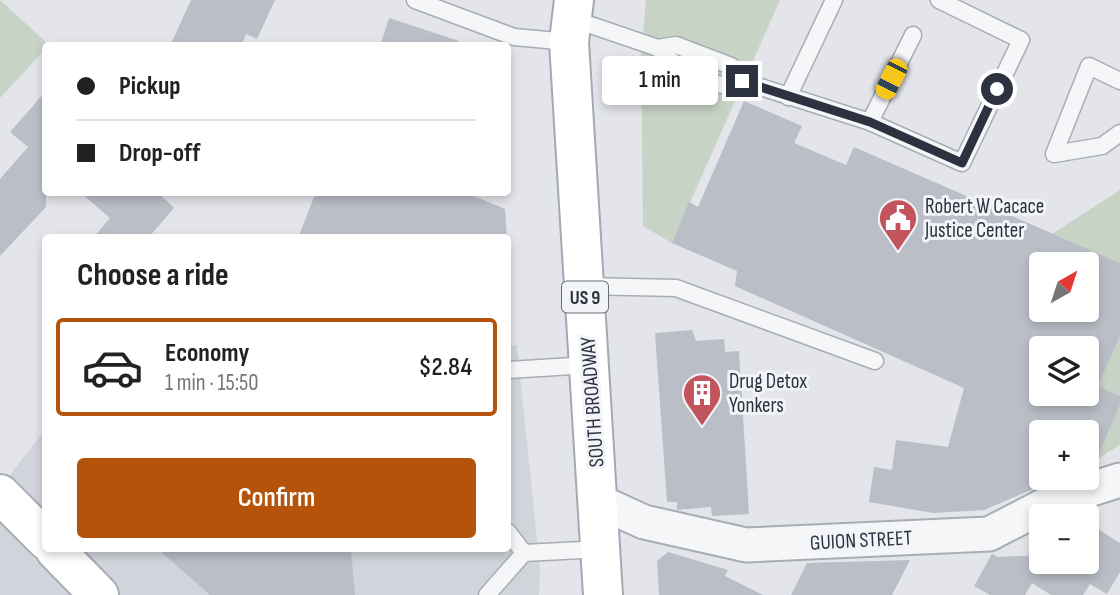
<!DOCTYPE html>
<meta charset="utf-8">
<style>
body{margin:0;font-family:"Sofia Sans Condensed",sans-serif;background:#f6f6f6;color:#222;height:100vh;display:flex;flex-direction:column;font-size:26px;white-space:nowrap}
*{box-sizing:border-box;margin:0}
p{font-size:23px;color:#767676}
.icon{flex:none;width:38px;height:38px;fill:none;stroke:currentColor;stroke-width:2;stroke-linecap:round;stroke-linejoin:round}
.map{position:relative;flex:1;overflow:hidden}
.details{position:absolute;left:42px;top:234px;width:469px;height:318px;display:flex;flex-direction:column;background:#fff;border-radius:7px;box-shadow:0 4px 10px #0003}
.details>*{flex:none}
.hud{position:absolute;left:42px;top:42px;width:469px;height:154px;border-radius:7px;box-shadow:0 4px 10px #0003;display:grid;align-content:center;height:154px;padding:0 35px;background:#fff}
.needle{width:46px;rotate:39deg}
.buttons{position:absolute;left:1029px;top:252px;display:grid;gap:14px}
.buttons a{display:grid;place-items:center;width:70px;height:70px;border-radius:7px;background:#fff;box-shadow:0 4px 10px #0003;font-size:35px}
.end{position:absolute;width:32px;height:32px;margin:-16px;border:9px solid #2c3240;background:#fff;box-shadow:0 0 0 4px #fff}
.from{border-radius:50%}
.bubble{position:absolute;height:49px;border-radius:7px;background:#fff;box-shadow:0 4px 10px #0003;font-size:23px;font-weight:600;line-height:49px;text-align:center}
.car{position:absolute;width:21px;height:42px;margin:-21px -10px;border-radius:9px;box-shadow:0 0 5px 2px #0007;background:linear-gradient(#f5c518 24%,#345 0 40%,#f5c518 0 76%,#345 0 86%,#f5c518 0)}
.hud b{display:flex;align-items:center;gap:24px;height:66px;font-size:26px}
.hud b+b{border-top:2px solid #e0e0e0}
.hud i{width:18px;height:18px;background:#222}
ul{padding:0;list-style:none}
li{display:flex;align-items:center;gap:21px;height:98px;margin:0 14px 10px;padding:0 21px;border:4px solid transparent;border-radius:7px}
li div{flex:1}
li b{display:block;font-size:26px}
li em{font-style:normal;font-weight:600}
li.selected{border-color:#b45309}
li>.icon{width:63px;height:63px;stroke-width:1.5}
h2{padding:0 35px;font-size:32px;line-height:84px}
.cta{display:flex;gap:14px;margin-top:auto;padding:14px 35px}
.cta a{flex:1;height:80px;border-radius:7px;background:#b45309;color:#fff;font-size:28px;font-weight:600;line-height:80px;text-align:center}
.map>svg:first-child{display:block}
.built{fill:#d1d4db}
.green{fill:#c7d3c5}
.building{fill:#babec6;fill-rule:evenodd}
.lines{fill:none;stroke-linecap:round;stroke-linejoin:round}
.lane-casing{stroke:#a8acb4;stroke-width:19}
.street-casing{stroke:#a8acb4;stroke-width:37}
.secondary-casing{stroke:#a8acb4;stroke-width:42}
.primary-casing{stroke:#a3a9b4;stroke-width:42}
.lane{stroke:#f5f6f8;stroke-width:16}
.street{stroke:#f5f6f8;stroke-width:33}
.secondary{stroke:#fff;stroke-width:38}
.primary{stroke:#fff;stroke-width:38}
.route{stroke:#2c3240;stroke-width:9}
.labels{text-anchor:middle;stroke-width:6;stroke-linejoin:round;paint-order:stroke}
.shield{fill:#f2f4f7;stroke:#676c77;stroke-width:2}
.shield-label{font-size:19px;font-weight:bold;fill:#2c3240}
.poi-label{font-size:21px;fill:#2c3240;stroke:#f2f4f7;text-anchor:start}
.street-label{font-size:21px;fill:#2c3240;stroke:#f2f4f7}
</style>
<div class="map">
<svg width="1120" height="595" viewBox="0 0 1120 595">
<rect width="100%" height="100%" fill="#e3e5ea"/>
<polygon class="built" points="517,345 540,569 539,595 0,595 0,488 45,429 46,550 508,550 508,346"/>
<g class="green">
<polygon points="0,0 49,45 0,98"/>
<polygon points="646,0 780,0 672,243 643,226 641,58"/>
<polygon points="1120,190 1120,263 1052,234"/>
<polygon points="1120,336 1120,396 1098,386"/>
<polygon points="1120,405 1120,445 1096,460"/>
</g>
<g class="building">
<polygon points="191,0 275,0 257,39 246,34 241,46 170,46"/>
<polygon points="389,18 459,41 458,46 380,46"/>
<polygon points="46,91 46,207 0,256 0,179 28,147 10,132"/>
<path d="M744 101 802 126 794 143 846 165 854 147 1120 263V336L1098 386 1120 396V405L1096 460 1088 457 1087 460V432H1041V478H1059L984 510 933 513 869 502 874 467 892 470 896 440 948 447 964 388 735 286 737 271 672 243 689 202 698 207ZM1041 264H1087V310H1041ZM1041 348H1087V394H1041Z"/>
<polygon points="80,192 157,192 174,208 148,238 93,238 110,218"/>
<polygon points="316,192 464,192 505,209 507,238 298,238"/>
<polygon points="692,330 696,341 724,339 725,352 739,351 749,514 712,516 711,507 677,510 677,502 667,502 655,333"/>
<polygon points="1087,522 1120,543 1120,572 1107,594 1090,584 1083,595 1051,595 1032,583 1025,595 990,595 974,586 992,554 998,557 1041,555 1041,562 1087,562"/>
<polygon points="159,550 351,550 355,595 210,595"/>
<polygon points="668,552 728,570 725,576 763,595 659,595 657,561"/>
<polygon points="910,560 892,595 791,595 807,563"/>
</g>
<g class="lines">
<g class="lane-casing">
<g id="lane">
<polyline points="415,0 514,37 569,42"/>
<polyline points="573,19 658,48 676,45 731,66 742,81"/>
<path d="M658 48C671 64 705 85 726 85 731 85 738 82 742 81L870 122 962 163 1021 40 939 0"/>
<polyline points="1120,81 1089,66 1054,154 1102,146 1120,133"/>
<polyline points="788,97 834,0"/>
<polyline points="870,122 913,35"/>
<polyline points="584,286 676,288 875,361"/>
<polyline points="508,370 589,365"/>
<polyline points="508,532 524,553"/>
<polyline points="487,595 524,553 601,549"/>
</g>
</g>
<g class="street-casing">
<polyline id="street" points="598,501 644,522 746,545 989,534 1051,502 1120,480"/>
</g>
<g class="secondary-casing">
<g id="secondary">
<polyline points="0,494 46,540"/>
<polyline points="55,550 99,595"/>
</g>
</g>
<g class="primary-casing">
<polyline id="primary" points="574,0 569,42 603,595"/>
</g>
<use href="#lane" class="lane"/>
<use href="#street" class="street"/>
<use href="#secondary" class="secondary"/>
<use href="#primary" class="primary"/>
</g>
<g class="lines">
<polyline class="route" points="742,81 870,122 962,163 997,89"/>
</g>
<defs>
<g id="civic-pin" transform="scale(2.0125)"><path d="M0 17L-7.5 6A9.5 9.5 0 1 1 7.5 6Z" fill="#c2545e" stroke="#f2f4f7"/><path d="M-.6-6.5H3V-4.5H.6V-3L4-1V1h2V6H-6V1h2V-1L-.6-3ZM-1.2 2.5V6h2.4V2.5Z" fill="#fff"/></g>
<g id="building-pin" transform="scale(2.0125)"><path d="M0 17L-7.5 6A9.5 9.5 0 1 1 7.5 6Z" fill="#c2545e" stroke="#f2f4f7"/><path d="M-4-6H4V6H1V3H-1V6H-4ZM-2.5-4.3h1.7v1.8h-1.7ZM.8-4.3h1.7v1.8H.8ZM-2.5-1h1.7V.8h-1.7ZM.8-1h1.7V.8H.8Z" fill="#fff"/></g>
</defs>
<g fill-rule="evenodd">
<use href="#civic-pin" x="898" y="218"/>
<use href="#building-pin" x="702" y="393"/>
</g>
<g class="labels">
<rect class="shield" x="562" y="281.5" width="46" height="31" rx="5"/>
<g class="shield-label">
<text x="585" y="304">US 9</text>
</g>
<g class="poi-label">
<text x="925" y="213">Robert W Cacace<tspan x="925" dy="24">Justice Center</tspan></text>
<text x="729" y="388">Drug Detox<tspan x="729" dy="24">Yonkers</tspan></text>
</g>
<g class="street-label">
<text transform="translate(592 402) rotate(-94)" y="7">SOUTH BROADWAY</text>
<text transform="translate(861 540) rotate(-3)" y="7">GUION STREET</text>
</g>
</g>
</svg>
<div class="buttons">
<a><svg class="needle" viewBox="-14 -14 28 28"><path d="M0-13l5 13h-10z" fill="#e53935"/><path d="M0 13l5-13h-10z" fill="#767676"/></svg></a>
<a><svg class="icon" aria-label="layers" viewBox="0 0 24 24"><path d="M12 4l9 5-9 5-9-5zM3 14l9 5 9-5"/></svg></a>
<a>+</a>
<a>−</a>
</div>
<i class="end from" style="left:997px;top:89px"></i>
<i class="end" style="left:742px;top:81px"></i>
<div class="bubble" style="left:602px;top:56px;width:116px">1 min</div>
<i class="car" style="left:891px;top:79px;rotate:207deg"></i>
<div class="hud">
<b><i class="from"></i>Pickup</b>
<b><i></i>Drop-off</b>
</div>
<section class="details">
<h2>Choose a ride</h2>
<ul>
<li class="selected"><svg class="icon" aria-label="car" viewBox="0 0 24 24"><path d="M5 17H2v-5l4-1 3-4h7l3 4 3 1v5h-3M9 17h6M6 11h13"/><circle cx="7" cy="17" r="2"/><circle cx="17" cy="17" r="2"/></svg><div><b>Economy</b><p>1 min · 15:50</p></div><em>$2.84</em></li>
</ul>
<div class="cta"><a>Confirm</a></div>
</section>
</div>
